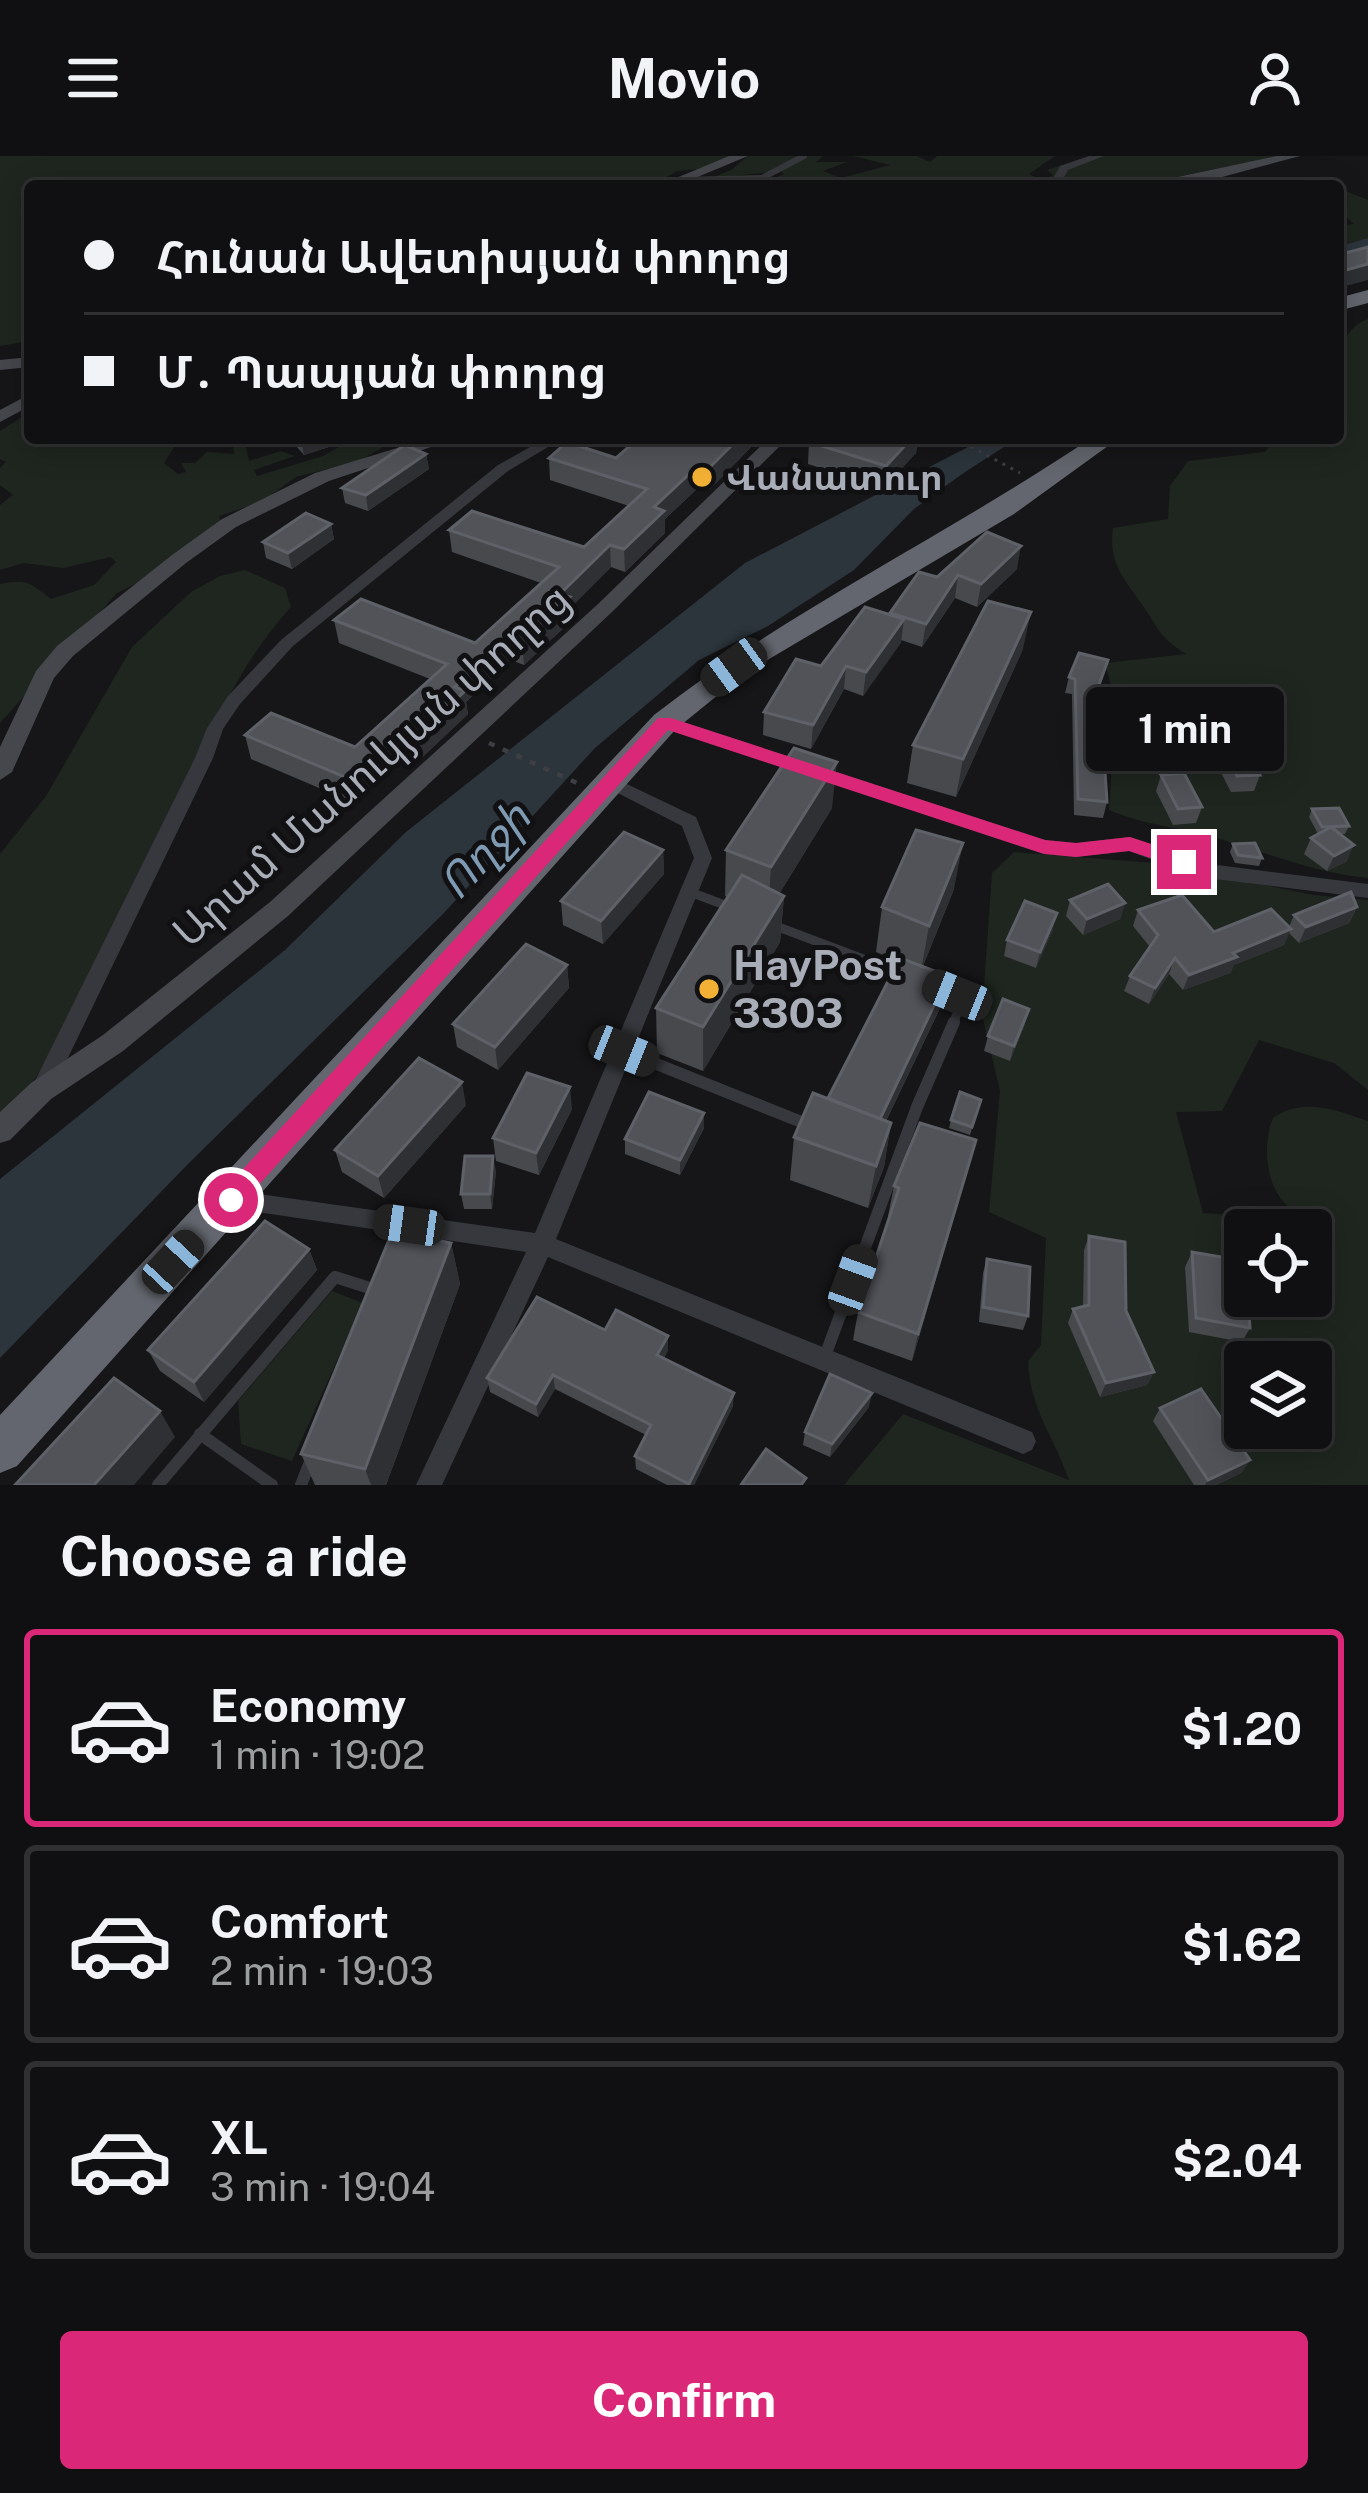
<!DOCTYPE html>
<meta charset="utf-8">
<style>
body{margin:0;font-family:"Public Sans","Noto Sans Armenian",sans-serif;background:#19191b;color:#f1f3f6;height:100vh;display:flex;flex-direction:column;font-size:45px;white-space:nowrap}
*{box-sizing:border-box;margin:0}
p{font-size:39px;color:#9c9d9f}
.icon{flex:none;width:66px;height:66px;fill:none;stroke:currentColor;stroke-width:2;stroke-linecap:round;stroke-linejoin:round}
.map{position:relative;height:1329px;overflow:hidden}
.drawer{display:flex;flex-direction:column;background:#101012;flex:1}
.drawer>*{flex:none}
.banner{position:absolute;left:24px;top:24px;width:1320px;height:264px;border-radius:12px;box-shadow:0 6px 30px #0003,0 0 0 3px #303032;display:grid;align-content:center;height:264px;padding:0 60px;background:#101012}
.buttons{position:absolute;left:1224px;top:1053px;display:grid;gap:24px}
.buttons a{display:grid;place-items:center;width:108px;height:108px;border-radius:12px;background:#101012;box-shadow:0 6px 30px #0003,0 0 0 3px #303032;font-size:60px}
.end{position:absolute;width:54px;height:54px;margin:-27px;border:15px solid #db2777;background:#fff;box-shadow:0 0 0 6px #fff}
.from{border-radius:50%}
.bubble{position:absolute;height:84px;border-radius:12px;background:#101012;box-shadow:0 6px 30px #0003,0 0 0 3px #303032;font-size:39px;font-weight:700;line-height:84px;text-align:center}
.car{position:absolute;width:36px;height:72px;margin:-36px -18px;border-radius:15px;box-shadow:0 0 9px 3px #0007;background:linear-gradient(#222 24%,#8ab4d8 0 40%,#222 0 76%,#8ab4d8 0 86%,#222 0)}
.banner b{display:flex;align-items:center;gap:42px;height:114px;font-size:45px}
.banner b+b{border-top:3px solid #303032}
.banner i{width:30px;height:30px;background:#f1f3f6}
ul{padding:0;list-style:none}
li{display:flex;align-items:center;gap:36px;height:198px;margin:0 24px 18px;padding:0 36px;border:6px solid #303032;border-radius:12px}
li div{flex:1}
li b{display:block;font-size:45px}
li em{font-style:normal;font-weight:700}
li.active{border-color:#db2777}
li>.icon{width:108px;height:108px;stroke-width:1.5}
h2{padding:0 60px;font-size:54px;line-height:144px}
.cta{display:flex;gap:24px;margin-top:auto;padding:24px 60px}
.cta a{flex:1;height:138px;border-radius:12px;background:#db2777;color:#fff;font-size:48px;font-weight:700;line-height:138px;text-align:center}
header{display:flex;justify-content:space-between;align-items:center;height:156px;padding:0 60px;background:#101012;font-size:54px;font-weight:700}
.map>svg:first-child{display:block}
.green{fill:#1e261f;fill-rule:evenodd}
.water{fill:#2c353c}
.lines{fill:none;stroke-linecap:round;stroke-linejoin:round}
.river{fill:#2c353c;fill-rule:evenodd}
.path-far1{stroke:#3d3f44;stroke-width:3;stroke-dasharray:3 6;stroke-linecap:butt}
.path{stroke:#3d3f44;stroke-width:4.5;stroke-dasharray:6 9;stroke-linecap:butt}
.lane-far2{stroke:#37383d;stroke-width:6}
.lane-far1{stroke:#37383d;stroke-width:9}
.lane{stroke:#37383d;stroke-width:12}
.street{fill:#37383d;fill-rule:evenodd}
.secondary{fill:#45474d;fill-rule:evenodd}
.highway{fill:#63666e;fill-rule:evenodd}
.wall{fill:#47494d}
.shaded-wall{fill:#2f3033}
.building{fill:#525359;stroke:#5f6168;stroke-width:3}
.route{fill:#db2777}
.poi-dot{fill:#f2b134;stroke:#111113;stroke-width:4.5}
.labels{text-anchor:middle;stroke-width:10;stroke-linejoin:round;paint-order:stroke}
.far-poi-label{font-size:36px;font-weight:bold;fill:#a8adb8;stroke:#111113;text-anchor:start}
.street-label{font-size:42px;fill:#a8adb8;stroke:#111113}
.poi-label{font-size:42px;font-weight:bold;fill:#a8adb8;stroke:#111113;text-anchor:start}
.water-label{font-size:45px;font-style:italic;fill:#7f9bb3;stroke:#111113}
</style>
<header><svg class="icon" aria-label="menu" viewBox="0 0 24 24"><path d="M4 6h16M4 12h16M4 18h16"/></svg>Movio<svg class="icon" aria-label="person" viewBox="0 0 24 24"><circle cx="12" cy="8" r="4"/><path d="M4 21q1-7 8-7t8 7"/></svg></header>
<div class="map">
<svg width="1368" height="1329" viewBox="0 0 1368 1329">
<rect width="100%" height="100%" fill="#161618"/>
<g class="green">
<polygon points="0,0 735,0 721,11 677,15 660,25 632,30 30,30 30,185 0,190"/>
<polygon points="748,0 823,0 816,6 847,6 823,15 841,22 890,9 853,0 917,0 930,6 937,0 1065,0 1055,0 1029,18 1043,25 1053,19 1047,14 1090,0 1280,0 1132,30 775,30 771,23 784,18 781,15 733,20 756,27 753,30 692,30 731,14"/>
<polygon points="1338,32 1368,44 1368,86 1338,100 1338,70 1354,68 1338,54"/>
<path d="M1368 163V722C1316 717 1270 698 1220 683 1182 671 1145 670 1109 654L1116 549 1105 507 1186 498C1158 480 1160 474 1143 450 1124 422 1108 408 1113 372L1168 363 1170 330 1188 305 1265 296 1276 282H1338C1338 246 1325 178 1368 163Z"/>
<path d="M30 256V282H215L175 290 164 307 178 318 186 316 181 307H195L207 296 234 298 233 289 244 282 252 286 246 291 249 305 281 295 295 300 254 314 257 320 323 300 354 282H429L385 290 359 305 296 321 261 346 219 360 222 369 152 420 117 437 0 567V428C28 422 31 428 51 443L94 429 116 406 110 401 64 412 23 407 0 414V349L13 339 0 329V312L6 306 0 303V275Z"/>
<path d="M245 414 285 432 291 451C236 511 208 583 173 656 120 765 68 877 0 978V698L46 640 132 491 191 436 220 420Z"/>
<path d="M1014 696 1154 707 1314 739 1368 744V934L1334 907 1259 884 1222 955 1176 956 1203 1057 1314 1065C1308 1061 1298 1057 1290 1052 1265 1033 1262 988 1273 962 1303 941 1336 954 1368 965V1329H844L903 1258 1069 1324C1054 1280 1030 1254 1028 1205L1041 1189 1046 1082 989 1056 1000 935 982 859 992 717ZM1245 1074H1311V1140H1245ZM1245 1206H1311V1272H1245Z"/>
<polygon points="332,1135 363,1147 292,1305 241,1288 238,1245"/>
</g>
<polygon class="water" points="960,295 980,305 914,353 854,414 768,470 699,504 595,592 443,758 189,1007 0,1202 0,1023 285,794 406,676 745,407"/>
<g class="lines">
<g class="river">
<polygon points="1368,82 1368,97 1338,106 1338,91"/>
<polygon points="983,282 1018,282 937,334 915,334 911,328 915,322"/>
</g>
<polyline class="path-far1" points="955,282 1020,317"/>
<polyline class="path" points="489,587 577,627"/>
<g class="lane-far2">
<polyline points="762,22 804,0"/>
<polyline points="683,24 762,22 762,30"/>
</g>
<g class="lane-far1">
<polyline points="690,736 730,751"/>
<polyline points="773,769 903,818"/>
<polyline points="936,831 957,839 959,854 952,869"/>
</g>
<g class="lane">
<polyline points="624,895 809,969"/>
<polyline points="825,1200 917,951 954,866"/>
<polyline points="200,1278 272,1329"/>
<polyline points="158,1329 335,1121 379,1135"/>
<polyline points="301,1329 310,1306"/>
</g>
<g class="street">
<polygon points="1089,0 1104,0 1068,14 1059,30 1049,30 1060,10"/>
<polygon points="546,282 563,282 508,315 293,490 240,548 223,573 213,602 49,941 41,944 33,941 30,935 195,602 207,572 228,540 281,484 498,309"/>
<polygon points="665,560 1045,684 1076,687 1130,681 1201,707 1368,728 1368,742 1199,721 1129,695 1076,701 1044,698 659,570 657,566"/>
<polygon points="610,620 696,661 712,702 556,1083 1032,1276 1036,1285 1032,1294 1023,1298 548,1101 442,1329 416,1329 526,1096 223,1051 220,1044 223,1037 231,1034 535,1077 694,702 682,670 604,630 601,626 604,622"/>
</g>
<g class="secondary">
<polygon points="729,0 748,0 676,30 657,30"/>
<polygon points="1277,0 1300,0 1200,27 1135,30"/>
<polygon points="30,201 30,211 0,214 0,204"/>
<polygon points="30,238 30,250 0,266 0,254"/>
<polygon points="430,282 458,282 329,325 236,371 186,407 73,500 54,522 12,616 0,624 0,591 36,515 57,490 172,399 222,363 315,317"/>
<polygon points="769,282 788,282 612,456 288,760 123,895 51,943 10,984 0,987 0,956 31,927 103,879 270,746 598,448"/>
</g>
<g class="highway">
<polygon points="1368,134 1368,147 1338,155 1338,142"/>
<path d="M1091 282H1119L1014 358 744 518 676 573 17 1310 0 1317V1259L654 559C790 453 948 379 1091 282Z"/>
</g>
</g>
<g class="wall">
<polygon points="289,282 347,282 347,285 304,299"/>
<polygon points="760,282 710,333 700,330 665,363 665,377 625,416 611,411 571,451 572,464 524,509 511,504 466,546 468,558 413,610 396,603 352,646 251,603 245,579 355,591 430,523 339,487 334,464 475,487 541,427 452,396 449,374 584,391 629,350 550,324 549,302 616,302"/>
<polygon points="814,282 918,282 916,297 883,332 808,308 809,286"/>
<polygon points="426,298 429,313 368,355 345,347 342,332"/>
<polygon points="331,368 334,383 292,413 266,402 263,386"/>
<polygon points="1017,413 977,451 955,442 922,491 901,484 863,540 844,533 811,593 763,579 764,556 937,421"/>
<polygon points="1023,493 956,641 907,627 913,589"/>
<polygon points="1108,504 1099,533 1100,580 1117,601 1112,617 1105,616 1107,646 1103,662 1074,659 1072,538 1065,537 1069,521"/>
<polygon points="1162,549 1195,581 1190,597 1168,597 1157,565"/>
<polygon points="1220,587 1260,619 1254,635 1231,636 1214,603"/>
<polygon points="1161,619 1202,651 1196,667 1173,669 1156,635"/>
<polygon points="832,652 779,738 784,740 780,786 703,915 657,897 656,852 728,741 725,740 726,694"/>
<polygon points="1312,653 1349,670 1345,678 1340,678 1347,705 1327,715 1304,698 1311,682 1318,678 1309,661"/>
<polygon points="1233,688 1262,702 1259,710 1235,707 1230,696"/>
<polygon points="663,694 664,718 603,788 563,769 561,745"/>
<polygon points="954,733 923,810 948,820 944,844 886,965 891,967 884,1011 868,1052 790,1024 794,981 828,943 898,806 876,796 882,751"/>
<polygon points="1070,744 1125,747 1120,763 1083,779 1066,760"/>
<polygon points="1357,751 1349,767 1299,787 1289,777 1284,789 1234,809 1230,817 1183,834 1169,818 1149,848 1124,835 1130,820 1150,791 1133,770 1138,754 1214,776 1289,771 1294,759"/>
<polygon points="1053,773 1036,812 1004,800 1007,784"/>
<polygon points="567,809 569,832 498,914 457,891 453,868"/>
<polygon points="1025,868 1010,905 984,895 988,880"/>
<polygon points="981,944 970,979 949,972 951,964"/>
<polygon points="466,949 384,1042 342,1016 335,994"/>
<polygon points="572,953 539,1019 496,1005 493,982"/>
<polygon points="704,957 704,972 680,1019 625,998 625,983"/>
<polygon points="976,984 912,1205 853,1184 858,1156 890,1060 888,1060 894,1030"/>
<polygon points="496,1015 492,1053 464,1053 461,1038"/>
<polygon points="1089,1080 1154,1216 1147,1229 1100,1241 1068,1167 1073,1153 1083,1151 1084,1094"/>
<polygon points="451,1087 460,1128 386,1329 315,1329 301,1298"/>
<polygon points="309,1093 317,1114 204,1246 160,1215 148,1194"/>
<polygon points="1192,1096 1230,1141 1250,1172 1242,1186 1189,1176 1185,1111"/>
<polygon points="987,1103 1028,1160 1023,1174 979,1166 983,1117"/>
<polygon points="605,1174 668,1180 668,1194 664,1202 733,1250 694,1329 667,1329 636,1313 635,1300 646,1279 555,1233 538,1261 490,1236 487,1222"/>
<polygon points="869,1251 830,1301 803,1289 805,1276"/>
<polygon points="1160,1252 1250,1304 1241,1317 1216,1329 1194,1329 1153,1265"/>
</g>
<g class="shaded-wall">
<polygon points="1368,108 1368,124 1338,132 1343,115"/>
<polygon points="307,282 347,282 347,285 304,299 301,284"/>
<polygon points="739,282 760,282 710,333 710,311"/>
<polygon points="912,282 918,282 916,297 883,332 886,310"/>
<polygon points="426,298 429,313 368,355 366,339"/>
<polygon points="700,308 700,330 665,363 665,377 625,416 624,393 654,351"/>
<polygon points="331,368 334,383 292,413 288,397"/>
<polygon points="610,389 611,411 571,451 572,464 524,509 522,486 560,438"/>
<polygon points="1021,390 1017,413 977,451 981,428"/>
<polygon points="958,419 955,442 922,491 926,468"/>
<polygon points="1031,456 1023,493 956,641 963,603"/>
<polygon points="904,463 901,487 863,540 866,516"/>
<polygon points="508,481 511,504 466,546 468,558 413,610 409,587 455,531"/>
<polygon points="846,510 844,533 811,593 813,569"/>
<polygon points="392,579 396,603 352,646 347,622"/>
<polygon points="837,606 832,652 768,756 771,711"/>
<polygon points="963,687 954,733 921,815 929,770"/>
<polygon points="1354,689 1347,705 1327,715 1334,700"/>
<polygon points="663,694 664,718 603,788 601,765"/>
<polygon points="784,740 780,786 703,915 703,871"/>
<polygon points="1125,747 1120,763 1083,779 1087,763"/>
<polygon points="1357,751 1349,767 1299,787 1306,771"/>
<polygon points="1057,757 1053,773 1036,812 1040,796"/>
<polygon points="1291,773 1284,789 1234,809 1230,817 1183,834 1189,819 1233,797"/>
<polygon points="1175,802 1169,818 1149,848 1155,832"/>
<polygon points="567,809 569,832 498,914 495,891"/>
<polygon points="948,820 944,844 876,985 880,963"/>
<polygon points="1029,853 1025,868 1010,905 1014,890"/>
<polygon points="462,926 466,949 384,1042 378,1020"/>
<polygon points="570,931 572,953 539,1019 536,997"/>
<polygon points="704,957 704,972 680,1019 680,1004"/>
<polygon points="891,967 884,1011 868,1052 876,1010"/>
<polygon points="976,984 968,1014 912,1205 918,1178"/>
<polygon points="493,1000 496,1015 492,1053 490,1038"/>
<polygon points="451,1087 460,1128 386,1329 371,1329 365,1313"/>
<polygon points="309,1093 317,1114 204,1246 194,1226"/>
<polygon points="668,1180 668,1194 658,1212 657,1199"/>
<polygon points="1154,1216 1147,1229 1100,1241 1106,1227"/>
<polygon points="553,1219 555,1233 538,1261 536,1248"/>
<polygon points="734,1237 733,1250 694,1329 689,1329"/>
<polygon points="872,1237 869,1251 830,1301 832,1288"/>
<polygon points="160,1255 175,1281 134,1329 94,1329"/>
<polygon points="1250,1304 1241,1317 1216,1329 1205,1329 1208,1324"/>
</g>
<g class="building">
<polygon points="1111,26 1131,30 1107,30"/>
<polygon points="1368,91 1368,108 1343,115 1338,112 1338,99"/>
<polygon points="639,282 739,282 710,311 700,308 654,351 664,355 624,393 610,389 560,438 570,441 522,486 508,481 455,531 465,535 409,587 392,579 347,622 245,579 271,557 355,591 447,508 334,464 361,443 475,487 559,411 449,374 472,355 584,391 647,333 549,302 567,286 616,302"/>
<polygon points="814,282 912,282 886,310 809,286"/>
<polygon points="405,289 426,298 366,339 342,332"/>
<polygon points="306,357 331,368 288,397 263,386"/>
<polygon points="987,376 1021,390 981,428 958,419 926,468 890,457 919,416 937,421"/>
<polygon points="988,445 1031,456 963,603 913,589"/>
<polygon points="865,451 904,463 866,516 846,510 813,569 764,556 796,503 821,510"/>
<polygon points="1079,497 1108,504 1099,529 1100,580 1116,582 1117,601 1104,600 1107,646 1078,643 1075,523 1069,521"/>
<polygon points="1162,549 1183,549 1195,581 1173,581"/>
<polygon points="1243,586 1260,619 1237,620 1220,587"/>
<polygon points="794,592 837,606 771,711 726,694"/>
<polygon points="1184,617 1202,651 1178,653 1161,619"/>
<polygon points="1339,652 1349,670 1322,671 1312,653"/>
<polygon points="1331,671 1354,689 1334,700 1311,682"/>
<polygon points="916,674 963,687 929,770 882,751"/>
<polygon points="624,676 663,694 601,765 561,745"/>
<polygon points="1255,687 1262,702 1238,699 1233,688"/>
<polygon points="742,719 784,740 703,871 656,852"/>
<polygon points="1108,728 1125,747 1087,763 1070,744"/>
<polygon points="1351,736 1357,751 1306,771 1294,759"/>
<polygon points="1182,739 1214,776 1271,753 1291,773 1233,797 1237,801 1189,819 1175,802 1155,832 1130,820 1158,779 1138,754"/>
<polygon points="1025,745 1057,757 1040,796 1007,784"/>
<polygon points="526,788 567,809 495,891 453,868"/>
<polygon points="900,802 948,820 880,963 828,942"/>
<polygon points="1003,843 1029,853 1014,890 988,880"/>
<polygon points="419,902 462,926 378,1020 335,994"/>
<polygon points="527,917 570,931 536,997 493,982"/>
<polygon points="649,936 704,957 680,1004 625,983"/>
<polygon points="960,936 981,944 972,971 951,964"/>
<polygon points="813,937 891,967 876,1010 794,981"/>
<polygon points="920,967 976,984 918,1178 858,1156 899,1032 894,1030"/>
<polygon points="465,1000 493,1000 490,1038 461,1038"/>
<polygon points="265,1065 309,1093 194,1226 148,1194"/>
<polygon points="393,1074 451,1087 365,1313 301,1298"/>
<polygon points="1089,1080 1125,1086 1126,1155 1154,1216 1106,1227 1073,1153 1089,1149"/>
<polygon points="1192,1096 1227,1102 1230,1141 1248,1144 1250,1172 1196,1162"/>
<polygon points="987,1103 1030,1111 1028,1160 983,1151"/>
<polygon points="537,1141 605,1174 616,1154 668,1180 657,1199 734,1237 689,1328 635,1300 651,1269 553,1219 536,1248 487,1222"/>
<polygon points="830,1218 872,1237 832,1288 805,1276"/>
<polygon points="114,1222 160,1255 94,1329 15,1329"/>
<polygon points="1201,1233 1250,1304 1208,1324 1160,1252"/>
<polygon points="766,1293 806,1322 801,1329 741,1329"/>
</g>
<polygon class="route" points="658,562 671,562 1045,684 1076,687 1130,681 1191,701 1194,706 1184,713 1129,695 1076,701 1044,698 668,574 239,1051 222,1051 222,1036"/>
<g class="poi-dot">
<circle cx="702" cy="321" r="12"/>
<circle cx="709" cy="833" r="12"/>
</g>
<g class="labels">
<g class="far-poi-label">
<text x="726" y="334">Վանատուր</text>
</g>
<g class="street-label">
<text transform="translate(371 609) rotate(-42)" y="15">Արամ Մանուկյան փողոց</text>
</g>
<g class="poi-label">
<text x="733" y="824">HayPost<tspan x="733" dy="48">3303</tspan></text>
</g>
<g class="water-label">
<text transform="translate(484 694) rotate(-48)" y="16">Ողջի</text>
</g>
</g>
</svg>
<div class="buttons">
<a><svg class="icon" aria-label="locate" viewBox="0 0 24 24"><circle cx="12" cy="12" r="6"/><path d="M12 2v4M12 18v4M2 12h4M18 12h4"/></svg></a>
<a><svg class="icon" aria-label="layers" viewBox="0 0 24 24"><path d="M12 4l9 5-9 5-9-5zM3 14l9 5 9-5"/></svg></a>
</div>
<i class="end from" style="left:231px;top:1044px"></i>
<i class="end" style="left:1184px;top:706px"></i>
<div class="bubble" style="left:1086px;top:531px;width:198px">1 min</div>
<i class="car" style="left:734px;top:511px;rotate:234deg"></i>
<i class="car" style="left:957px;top:839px;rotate:292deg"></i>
<i class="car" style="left:624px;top:895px;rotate:112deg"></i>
<i class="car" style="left:409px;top:1069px;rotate:278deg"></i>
<i class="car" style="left:173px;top:1106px;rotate:43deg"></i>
<i class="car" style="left:853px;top:1124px;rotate:20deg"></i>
<div class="banner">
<b><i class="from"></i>Հունան Ավետիսյան փողոց</b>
<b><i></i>Մ․ Պապյան փողոց</b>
</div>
</div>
<section class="drawer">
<h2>Choose a ride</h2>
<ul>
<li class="active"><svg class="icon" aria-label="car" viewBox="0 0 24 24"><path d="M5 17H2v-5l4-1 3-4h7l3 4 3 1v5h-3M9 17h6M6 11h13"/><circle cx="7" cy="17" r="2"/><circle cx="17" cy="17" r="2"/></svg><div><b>Economy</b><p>1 min · 19:02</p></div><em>$1.20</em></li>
<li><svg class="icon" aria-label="car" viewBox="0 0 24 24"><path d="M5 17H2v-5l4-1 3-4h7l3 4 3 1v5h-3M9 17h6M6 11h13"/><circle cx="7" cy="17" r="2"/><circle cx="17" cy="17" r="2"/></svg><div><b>Comfort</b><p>2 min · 19:03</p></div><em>$1.62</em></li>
<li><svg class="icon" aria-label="car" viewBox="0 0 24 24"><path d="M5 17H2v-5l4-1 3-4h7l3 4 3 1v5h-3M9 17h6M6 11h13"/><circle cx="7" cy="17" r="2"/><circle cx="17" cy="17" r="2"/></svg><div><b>XL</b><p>3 min · 19:04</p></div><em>$2.04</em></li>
</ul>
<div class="cta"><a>Confirm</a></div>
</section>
